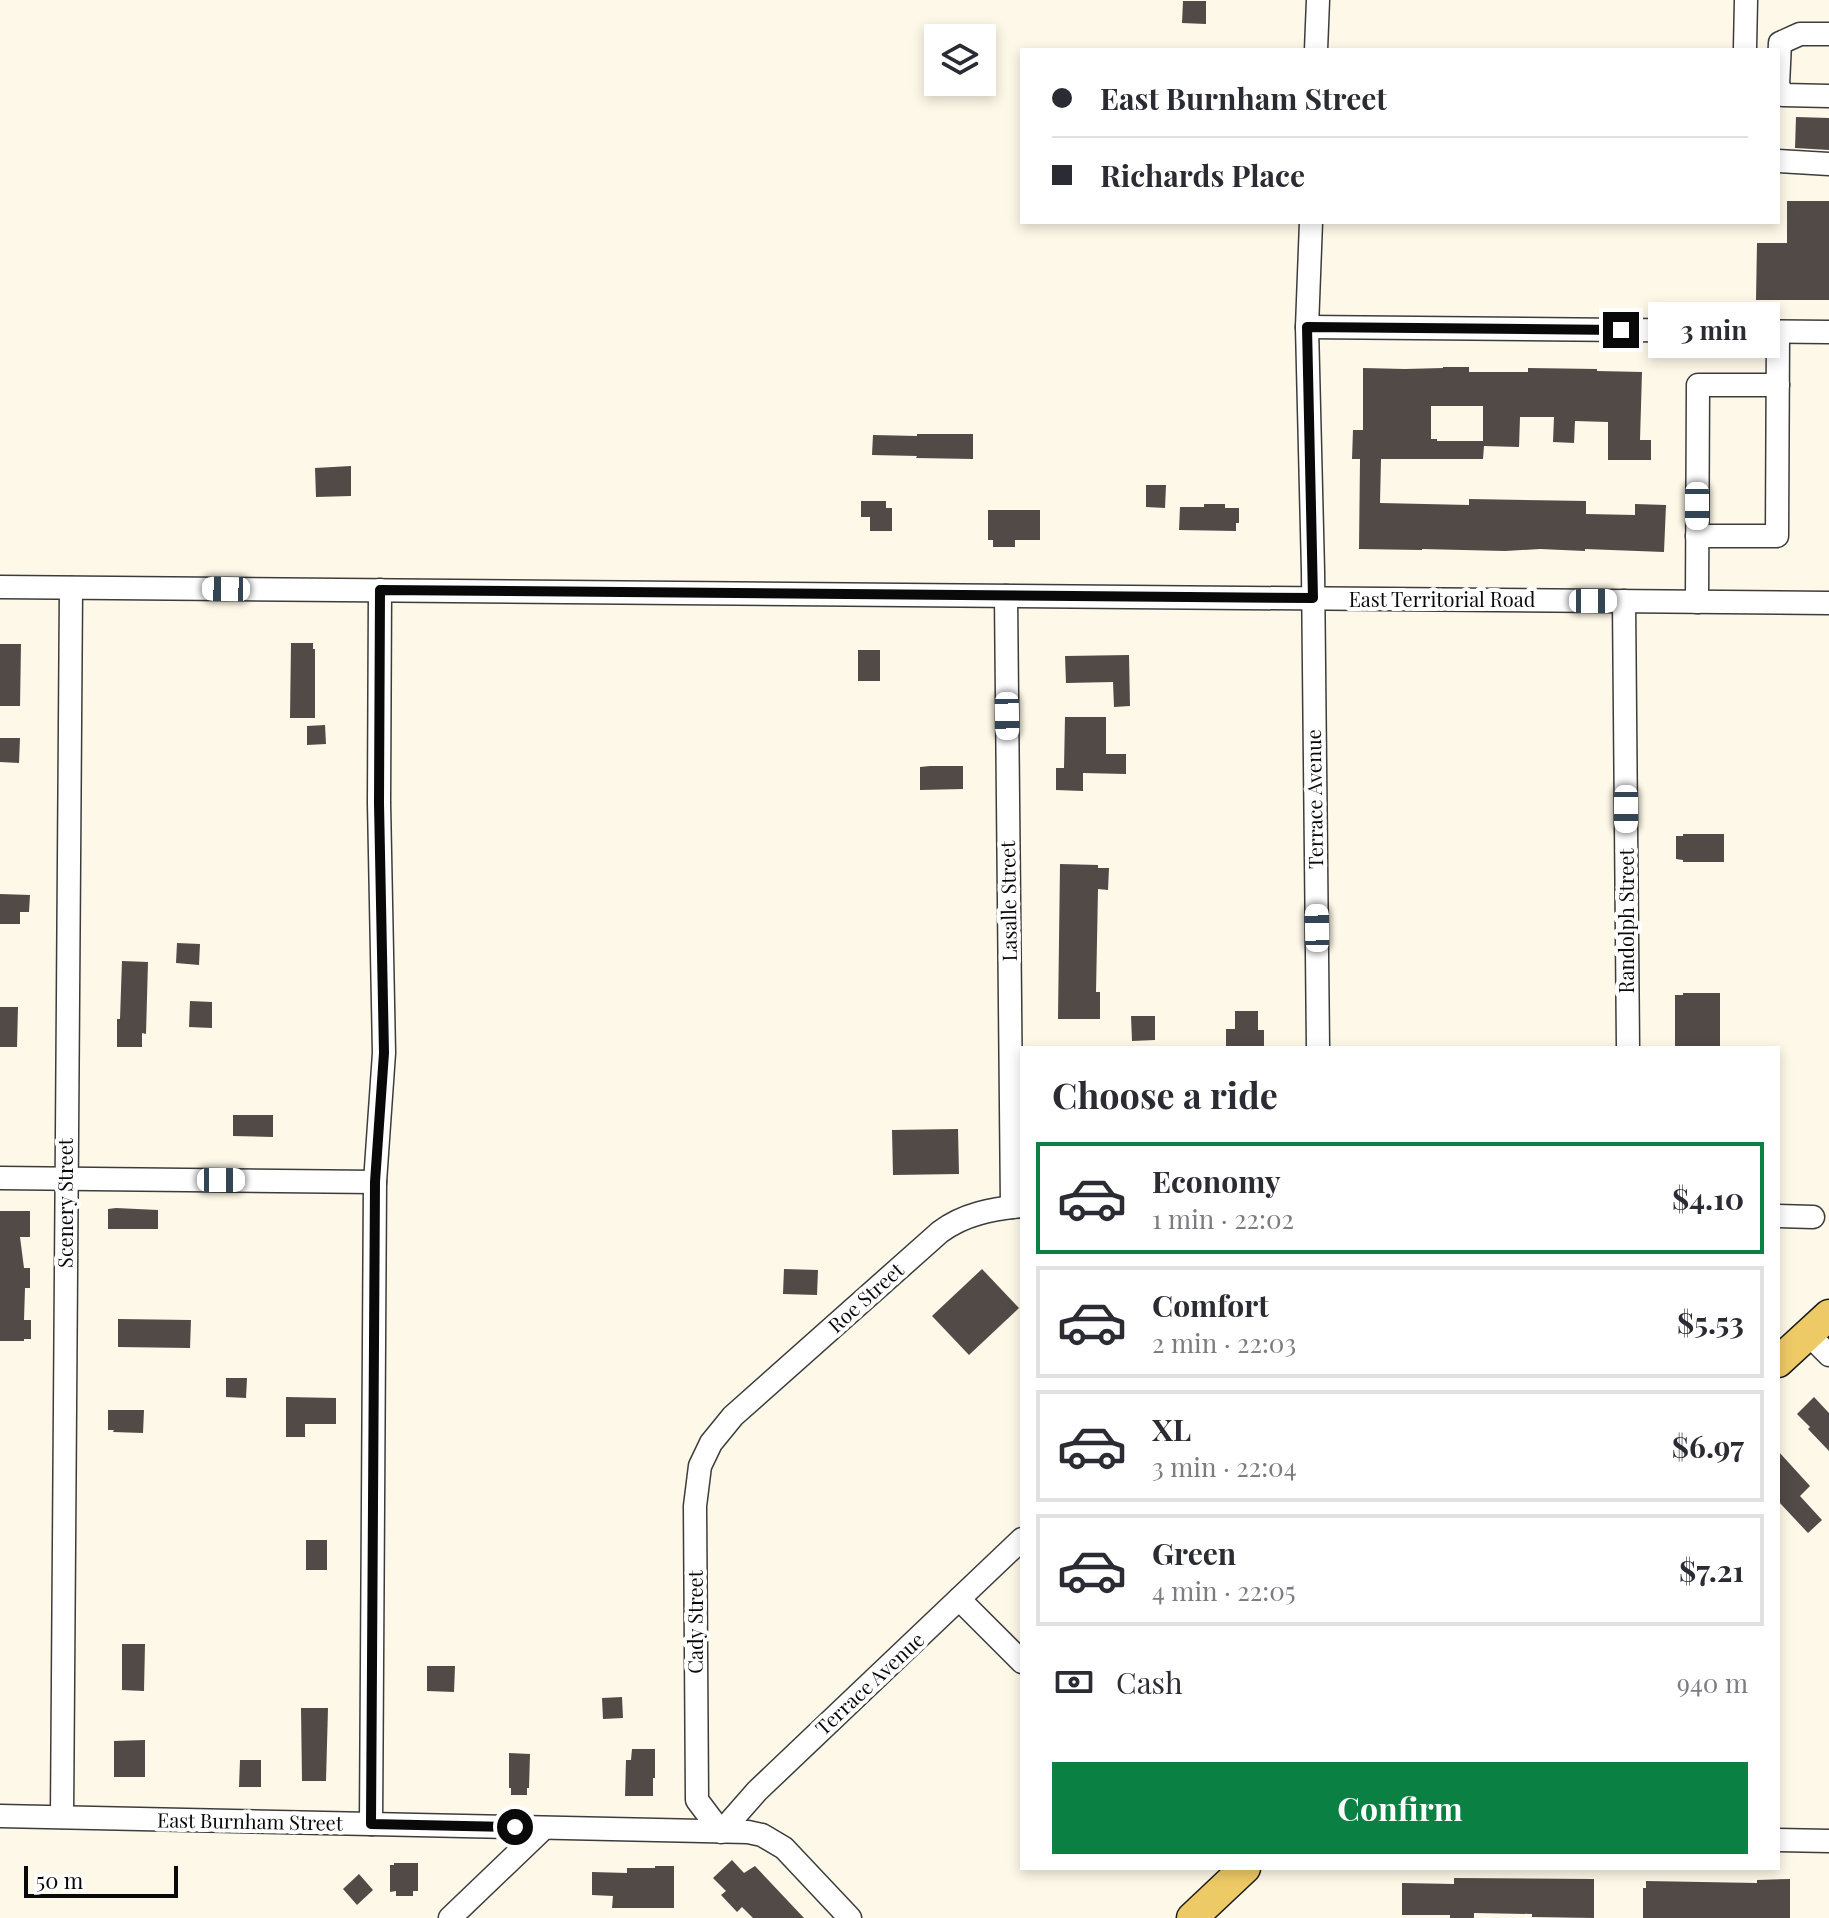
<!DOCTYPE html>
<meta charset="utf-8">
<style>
body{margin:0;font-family:"Playfair Display",serif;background:#f2f2f3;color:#2b2b33;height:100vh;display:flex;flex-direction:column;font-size:30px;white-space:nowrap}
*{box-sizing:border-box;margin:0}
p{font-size:26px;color:#7c7c81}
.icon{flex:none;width:44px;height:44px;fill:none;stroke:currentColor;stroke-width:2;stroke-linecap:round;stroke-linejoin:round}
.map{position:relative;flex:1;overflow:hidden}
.details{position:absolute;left:1020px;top:1046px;width:760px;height:824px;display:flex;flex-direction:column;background:#fff;border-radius:0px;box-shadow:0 4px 12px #0003}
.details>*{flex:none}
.guide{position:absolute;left:1020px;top:48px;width:760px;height:176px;border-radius:0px;box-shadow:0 4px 12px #0003;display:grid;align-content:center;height:176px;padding:0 32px;background:#fff}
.buttons{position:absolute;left:924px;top:24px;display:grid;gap:16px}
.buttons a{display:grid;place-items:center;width:72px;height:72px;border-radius:0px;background:#fff;box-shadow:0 4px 12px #0003;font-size:40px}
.scale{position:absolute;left:24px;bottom:20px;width:154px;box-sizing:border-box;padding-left:8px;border:4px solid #090909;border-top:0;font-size:22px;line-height:28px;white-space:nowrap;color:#090909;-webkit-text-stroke:6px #fff;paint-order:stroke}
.end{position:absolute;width:36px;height:36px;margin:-18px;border:10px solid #090909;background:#fff;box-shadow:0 0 0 4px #fff}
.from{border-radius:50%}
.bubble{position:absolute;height:56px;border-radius:0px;background:#fff;box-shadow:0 4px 12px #0003;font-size:26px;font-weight:700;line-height:56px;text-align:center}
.car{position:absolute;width:24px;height:48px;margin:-24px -12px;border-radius:10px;box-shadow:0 0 6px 2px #0007;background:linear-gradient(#fff 24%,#345 0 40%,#fff 0 76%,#345 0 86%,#fff 0)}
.guide b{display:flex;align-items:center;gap:28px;height:76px;font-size:30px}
.guide b+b{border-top:2px solid #e1e1e2}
.guide i{width:20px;height:20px;background:#2b2b33}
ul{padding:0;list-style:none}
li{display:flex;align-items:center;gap:24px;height:112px;margin:0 16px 12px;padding:0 16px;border:4px solid #e1e1e2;border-radius:0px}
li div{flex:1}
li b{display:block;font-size:30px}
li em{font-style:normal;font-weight:700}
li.active{border-color:#0b8043}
li>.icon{width:72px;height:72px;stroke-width:1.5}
h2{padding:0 32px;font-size:36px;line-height:96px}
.pay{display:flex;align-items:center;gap:20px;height:88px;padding:0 32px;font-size:30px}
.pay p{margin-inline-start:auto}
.primary-button{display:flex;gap:16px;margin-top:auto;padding:16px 32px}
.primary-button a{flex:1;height:92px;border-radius:0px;background:#0b8043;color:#fff;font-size:32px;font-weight:700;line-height:92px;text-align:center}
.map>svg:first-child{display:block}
.building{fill:#514a47;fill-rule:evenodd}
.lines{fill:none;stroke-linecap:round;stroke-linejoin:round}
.minor-casing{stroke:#3c3c3c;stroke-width:25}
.major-casing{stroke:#1a1a1a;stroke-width:33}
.minor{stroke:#fff;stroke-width:22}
.major{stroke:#eeca66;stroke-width:30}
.route{stroke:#090909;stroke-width:10}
.labels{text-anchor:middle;stroke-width:8;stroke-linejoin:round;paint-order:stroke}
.street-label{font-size:20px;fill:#090909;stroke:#fff}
</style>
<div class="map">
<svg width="1829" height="1918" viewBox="0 0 1829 1918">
<rect width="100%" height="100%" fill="#fdf8e7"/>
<g class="building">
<polygon points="1183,1 1206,1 1206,24 1182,23"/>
<polygon points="1796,117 1829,118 1829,150 1795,148"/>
<polygon points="1787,201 1829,201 1829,300 1756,300 1757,243 1787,243"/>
<path d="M1443 367H1469V372H1528V368L1597 369V371L1642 372 1640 440H1651V460H1608V422L1575 421 1574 443 1553 442 1554 417H1520L1519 447 1484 446 1483 459H1381L1380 503 1469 505V499L1586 501V514L1635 515V504L1666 505 1664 552 1585 549V551L1540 549 1505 551 1422 549V550L1359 549 1360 459H1352L1353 430H1363V368L1405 369 1443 368ZM1431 406H1483V441H1437V439H1431Z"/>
<polygon points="917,434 973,434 973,459 916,458 917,456 872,455 873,435 917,436"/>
<polygon points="351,466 351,496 316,497 315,468"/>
<polygon points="1146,485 1166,485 1165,508 1146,507"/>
<polygon points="861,501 886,501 886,508 892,508 892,531 870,531 870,517 861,517"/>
<polygon points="1204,504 1225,504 1225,508 1239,508 1239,523 1236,523 1236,531 1179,530 1180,507 1204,507"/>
<polygon points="988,510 1040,510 1040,540 1015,540 1015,547 993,547 993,540 988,540"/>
<polygon points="291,643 313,643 313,649 315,649 315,718 290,718"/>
<polygon points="0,644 21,644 20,706 0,706"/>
<rect x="858" y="650" width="22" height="31"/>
<polygon points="1129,655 1130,706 1114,707 1113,682 1066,683 1065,656"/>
<polygon points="1065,717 1106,717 1106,754 1126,754 1126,774 1083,773 1083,791 1056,790 1056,768 1064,768"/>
<polygon points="325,725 326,744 307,745 307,726"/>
<polygon points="0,738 20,738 19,763 0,762"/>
<polygon points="930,766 963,766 963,789 920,790 920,767"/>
<polygon points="1683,834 1724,834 1724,862 1683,862 1683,860 1676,859 1676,836 1683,836"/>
<polygon points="1060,864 1098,865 1098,868 1109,868 1108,890 1098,889 1096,992 1100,992 1100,1019 1058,1019"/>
<polygon points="0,894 30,895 29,912 20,912 20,924 0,924"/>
<polygon points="177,943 200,944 199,965 176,963"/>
<polygon points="122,961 148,962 146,1034 142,1033 142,1047 117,1047 117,1019 120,1019"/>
<polygon points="1683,993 1720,993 1720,1048 1675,1048 1675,995 1683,995"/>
<polygon points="190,1001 212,1002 212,1028 189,1027"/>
<polygon points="0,1007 18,1007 17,1047 0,1047"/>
<polygon points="1235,1011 1258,1011 1258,1030 1264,1030 1264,1048 1226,1048 1226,1029 1235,1029"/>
<polygon points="1131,1016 1155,1016 1155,1040 1132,1041"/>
<polygon points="233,1115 273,1115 273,1137 233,1136"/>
<polygon points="958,1129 959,1174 893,1175 892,1130"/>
<polygon points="116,1208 158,1210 158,1229 108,1229 108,1209"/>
<polygon points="0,1211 30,1211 30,1237 20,1237 24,1268 30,1268 30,1288 25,1288 24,1320 31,1320 31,1339 24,1339 24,1341 0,1341"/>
<polygon points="784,1269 818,1270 817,1295 783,1294"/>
<polygon points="982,1269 1019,1308 969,1355 932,1316"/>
<polygon points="118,1319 191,1320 190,1348 118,1347"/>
<polygon points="226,1378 247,1378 246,1398 226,1397"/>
<polygon points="286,1397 336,1398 336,1424 305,1424 305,1437 286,1437"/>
<polygon points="1814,1397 1829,1413 1829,1451 1808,1429 1810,1427 1797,1414"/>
<polygon points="108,1410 144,1410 143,1433 113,1432 114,1430 108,1430"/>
<polygon points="1778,1451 1810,1486 1800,1496 1822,1520 1808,1533 1778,1501"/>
<rect x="306" y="1540" width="21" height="30"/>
<polygon points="122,1644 145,1644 144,1691 122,1690"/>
<polygon points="427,1666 455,1666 454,1692 427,1691"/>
<polygon points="622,1697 623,1718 603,1719 602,1698"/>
<polygon points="301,1708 328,1708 326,1781 302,1781"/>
<polygon points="145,1740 145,1777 114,1777 114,1741"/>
<polygon points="632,1749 655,1749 655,1778 653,1778 653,1796 625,1796 626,1760 631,1760"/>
<polygon points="509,1753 530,1754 529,1788 527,1788 527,1795 511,1795 511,1788 509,1788"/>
<polygon points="240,1760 261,1760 261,1787 239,1787"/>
<polygon points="732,1860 744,1873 755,1866 804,1918 753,1918 742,1907 737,1912 721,1895 726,1891 713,1878"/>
<polygon points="394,1863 418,1863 418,1891 413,1891 413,1896 396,1896 396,1891 390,1892 390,1865 394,1865"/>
<polygon points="655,1866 674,1866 674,1908 612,1908 613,1896 592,1895 592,1872 627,1873 627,1868 655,1868"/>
<polygon points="359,1874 373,1890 357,1905 343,1889"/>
<polygon points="1454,1878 1594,1879 1594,1918 1532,1917 1532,1914 1474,1913 1474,1918 1450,1918 1450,1915 1402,1915 1402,1883 1454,1884"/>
<polygon points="1790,1879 1790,1918 1643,1918 1643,1888 1646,1888 1646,1881 1757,1883 1757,1880"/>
</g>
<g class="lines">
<g class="minor-casing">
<g id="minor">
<polyline points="1745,48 1746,0"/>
<polyline points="1316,50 1318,0"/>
<polyline points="1778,85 1780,43 1800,34 1829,34"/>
<polyline points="1778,85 1783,95 1829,96"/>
<polyline points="1778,161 1829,164"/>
<polyline points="1311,222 1307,327 1313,571 1318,1048"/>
<polyline points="1307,327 1829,332"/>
<polyline points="1697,536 1777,536 1778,332"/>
<polyline points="0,587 1829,603"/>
<polyline points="1006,596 1012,1207"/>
<polyline points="1624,601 1628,1048"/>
<polyline points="1697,602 1698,385 1778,385"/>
<polyline points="0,1178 375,1182"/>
<path d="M1022 1206C992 1209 964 1214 940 1232L733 1416 711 1443 700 1466 695 1506 697 1800 721 1832 757 1791 1022 1539"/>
<polyline points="1778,1216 1813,1217"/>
<polyline points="1808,1334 1829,1355"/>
<polyline points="959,1599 1022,1662"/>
<polyline points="0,1816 748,1832 762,1835 784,1848 850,1918"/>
<polyline points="62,1817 71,588"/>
<polyline points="371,1824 375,1182 384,1053 379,803 380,590"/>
<polyline points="1778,1840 1829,1841"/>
<polyline points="450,1918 544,1828"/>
</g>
</g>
<g class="major-casing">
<g id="major">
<polyline points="1778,1362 1829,1315"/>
<polyline points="1192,1918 1245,1868"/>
</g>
</g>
<use href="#minor" class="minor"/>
<use href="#major" class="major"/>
</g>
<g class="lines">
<polyline class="route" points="515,1827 371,1824 375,1182 384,1053 379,803 380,590 1313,598 1307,327 1621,330"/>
</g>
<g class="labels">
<g class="street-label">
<text x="1442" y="607">East Territorial Road</text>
<text transform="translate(1315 799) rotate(-91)" y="7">Terrace Avenue</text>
<text transform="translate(1009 901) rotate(-91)" y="7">Lasalle Street</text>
<text transform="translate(1627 921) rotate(-90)" y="7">Randolph Street</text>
<text transform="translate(66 1203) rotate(-90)" y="7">Scenery Street</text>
<text transform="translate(866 1298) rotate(-42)" y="7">Roe Street</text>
<text transform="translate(696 1622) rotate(-90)" y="7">Cady Street</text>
<text transform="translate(870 1684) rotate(-43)" y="7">Terrace Avenue</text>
<text transform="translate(250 1822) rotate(1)" y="7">East Burnham Street</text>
</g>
</g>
</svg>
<div class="buttons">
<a><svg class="icon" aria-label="layers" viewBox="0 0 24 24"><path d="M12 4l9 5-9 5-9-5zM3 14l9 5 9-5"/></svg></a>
</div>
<div class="scale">50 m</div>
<i class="end from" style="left:515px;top:1827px"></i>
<i class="end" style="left:1621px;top:330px"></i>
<div class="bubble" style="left:1648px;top:302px;width:132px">3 min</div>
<i class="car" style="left:1697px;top:506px;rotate:180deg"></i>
<i class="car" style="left:226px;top:589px;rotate:271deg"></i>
<i class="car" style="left:1593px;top:601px;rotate:90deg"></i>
<i class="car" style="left:1007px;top:716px;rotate:179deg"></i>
<i class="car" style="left:1626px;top:809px;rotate:180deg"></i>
<i class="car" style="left:1317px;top:928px;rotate:359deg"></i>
<i class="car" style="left:221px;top:1180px;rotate:90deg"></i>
<div class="guide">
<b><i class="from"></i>East Burnham Street</b>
<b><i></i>Richards Place</b>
</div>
<section class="details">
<h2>Choose a ride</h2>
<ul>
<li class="active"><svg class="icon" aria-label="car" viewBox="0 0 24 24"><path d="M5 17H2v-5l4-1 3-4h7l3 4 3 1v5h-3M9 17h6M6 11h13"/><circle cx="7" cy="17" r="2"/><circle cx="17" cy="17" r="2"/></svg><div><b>Economy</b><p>1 min · 22:02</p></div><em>$4.10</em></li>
<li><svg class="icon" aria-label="car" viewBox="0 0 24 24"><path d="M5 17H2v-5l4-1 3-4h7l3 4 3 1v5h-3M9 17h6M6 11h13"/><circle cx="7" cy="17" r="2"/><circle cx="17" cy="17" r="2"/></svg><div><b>Comfort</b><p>2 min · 22:03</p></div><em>$5.53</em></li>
<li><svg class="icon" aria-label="car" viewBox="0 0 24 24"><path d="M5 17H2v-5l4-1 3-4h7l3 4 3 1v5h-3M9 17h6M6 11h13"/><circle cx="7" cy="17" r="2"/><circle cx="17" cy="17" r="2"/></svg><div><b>XL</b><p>3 min · 22:04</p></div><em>$6.97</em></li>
<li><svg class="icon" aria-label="car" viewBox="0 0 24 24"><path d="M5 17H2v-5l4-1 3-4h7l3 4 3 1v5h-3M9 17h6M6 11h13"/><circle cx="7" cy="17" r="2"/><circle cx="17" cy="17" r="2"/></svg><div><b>Green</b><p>4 min · 22:05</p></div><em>$7.21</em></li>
</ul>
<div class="pay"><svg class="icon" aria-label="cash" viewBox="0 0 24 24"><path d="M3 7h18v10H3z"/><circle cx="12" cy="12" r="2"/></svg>Cash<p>940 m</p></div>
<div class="primary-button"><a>Confirm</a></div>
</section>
</div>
